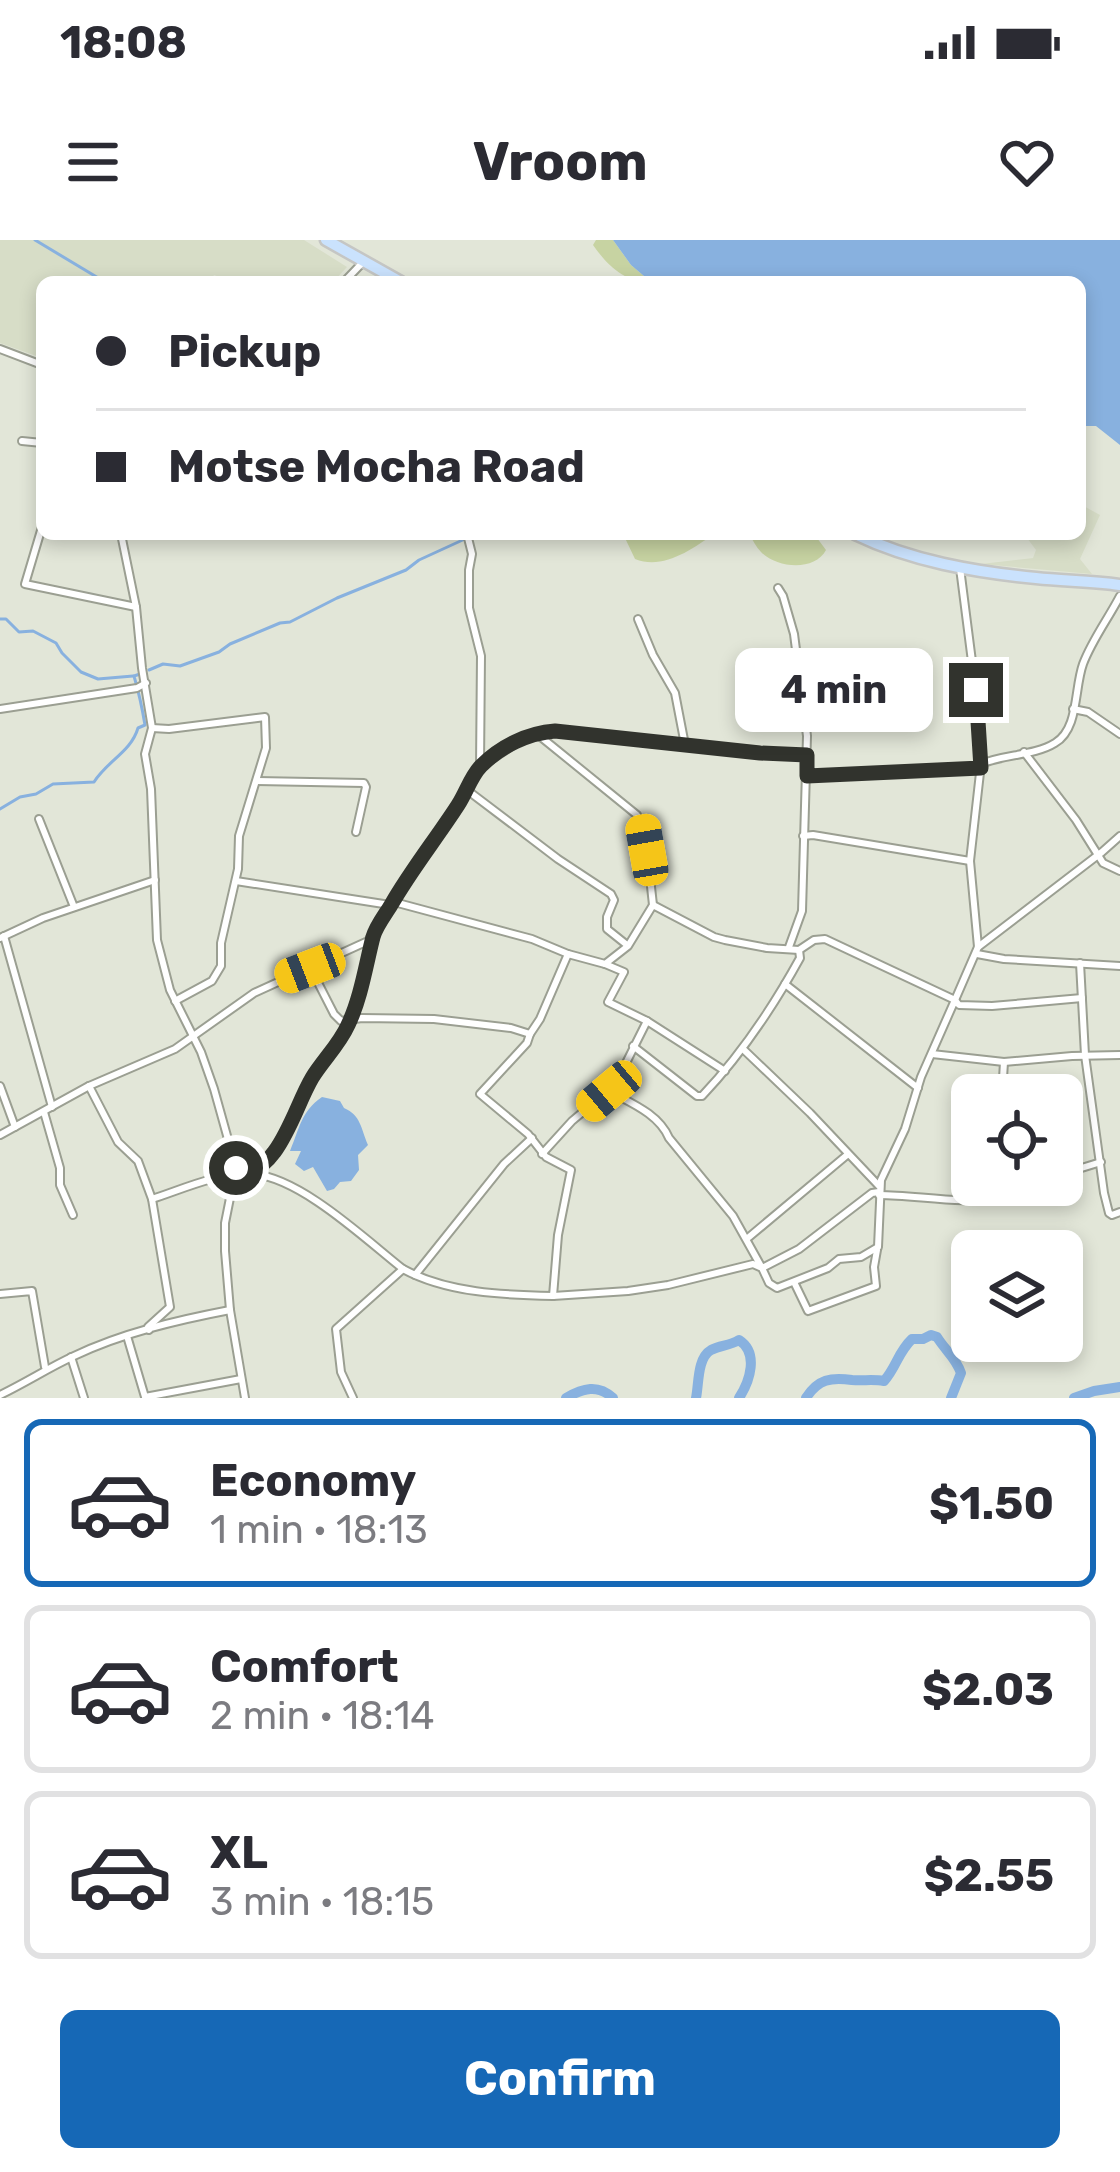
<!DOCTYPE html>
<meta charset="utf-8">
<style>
body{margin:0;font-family:Rubik,sans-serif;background:#f2f2f3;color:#2b2b33;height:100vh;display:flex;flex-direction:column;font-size:45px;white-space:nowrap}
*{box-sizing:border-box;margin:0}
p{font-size:39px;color:#7c7c81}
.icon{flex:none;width:66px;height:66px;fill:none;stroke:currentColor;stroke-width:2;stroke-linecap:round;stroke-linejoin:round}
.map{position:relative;height:1158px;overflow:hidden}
.side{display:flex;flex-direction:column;background:#fff;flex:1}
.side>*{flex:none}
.top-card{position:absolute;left:36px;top:36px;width:1050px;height:264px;border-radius:18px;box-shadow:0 6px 18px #0003;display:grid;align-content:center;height:264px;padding:0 60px;background:#fff}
.controls{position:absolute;left:951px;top:834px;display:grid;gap:24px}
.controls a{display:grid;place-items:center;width:132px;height:132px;border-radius:18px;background:#fff;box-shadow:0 6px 18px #0003;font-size:60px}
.end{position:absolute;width:54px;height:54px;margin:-27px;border:15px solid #31332d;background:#fff;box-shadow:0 0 0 6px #fff}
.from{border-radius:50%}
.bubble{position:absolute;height:84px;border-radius:18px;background:#fff;box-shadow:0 6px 18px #0003;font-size:39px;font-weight:700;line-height:84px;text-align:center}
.car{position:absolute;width:36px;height:72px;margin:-36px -18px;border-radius:15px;box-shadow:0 0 9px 3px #0007;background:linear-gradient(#f5c518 24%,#345 0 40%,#f5c518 0 76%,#345 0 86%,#f5c518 0)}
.top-card b{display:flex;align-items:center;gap:42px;height:114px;font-size:45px}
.top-card b+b{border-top:3px solid #e1e1e2}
.top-card i{width:30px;height:30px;background:#2b2b33}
ul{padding:21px 0 0;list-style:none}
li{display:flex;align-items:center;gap:36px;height:168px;margin:0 24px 18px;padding:0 36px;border:6px solid #e1e1e2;border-radius:18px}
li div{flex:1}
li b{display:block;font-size:45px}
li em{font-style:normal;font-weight:700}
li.current{border-color:#1668b6}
li>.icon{width:108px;height:108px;stroke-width:1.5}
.action{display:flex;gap:24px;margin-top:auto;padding:24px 60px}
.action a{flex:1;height:138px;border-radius:18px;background:#1668b6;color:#fff;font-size:48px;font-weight:700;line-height:138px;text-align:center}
.status{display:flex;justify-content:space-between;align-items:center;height:84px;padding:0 60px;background:#fff;direction:ltr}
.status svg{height:33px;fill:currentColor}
header{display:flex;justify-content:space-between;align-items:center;height:156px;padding:0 60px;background:#fff;font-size:54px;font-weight:700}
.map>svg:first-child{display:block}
.built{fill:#d7ddc7}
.green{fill:#c7d3a2}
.water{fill:#88b1df}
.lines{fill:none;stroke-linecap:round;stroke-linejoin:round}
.stream{stroke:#88b1df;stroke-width:3}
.river{stroke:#88b1df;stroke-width:10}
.minor-casing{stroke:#9b9f92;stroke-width:10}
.primary-casing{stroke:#c5c6c4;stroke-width:15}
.minor{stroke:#fff;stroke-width:6}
.primary{stroke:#cae2fd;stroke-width:10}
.route{stroke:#31332d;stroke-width:15}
</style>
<div class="status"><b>18:08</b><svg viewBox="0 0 49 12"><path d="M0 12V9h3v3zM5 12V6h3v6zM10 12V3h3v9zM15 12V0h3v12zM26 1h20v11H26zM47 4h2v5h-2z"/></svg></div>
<header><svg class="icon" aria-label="menu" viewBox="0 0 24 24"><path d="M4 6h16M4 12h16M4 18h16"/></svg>Vroom<svg class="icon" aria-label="heart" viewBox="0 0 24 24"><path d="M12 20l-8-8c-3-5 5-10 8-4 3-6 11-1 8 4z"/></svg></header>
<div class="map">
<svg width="1120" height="1158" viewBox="0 0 1120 1158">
<rect width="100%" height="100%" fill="#e2e6d8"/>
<g class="built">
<polygon points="0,0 304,0 347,27 333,42 264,42 225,39 214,35 210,42 42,42 42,118 0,103"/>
<polygon points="1080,264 1100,275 1080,319 1092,334 981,324 1033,318 1036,310 1024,294 1080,294"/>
</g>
<g class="green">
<path d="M596 0H613L631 25 651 42C624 42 608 26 593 5Z"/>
<path d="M620 294H714C691 310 663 330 635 319L625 298Z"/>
<path d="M749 294H814L826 310C815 331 778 329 761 312 756 307 753 300 749 294Z"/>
</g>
<g class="water">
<polygon points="613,0 1120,0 1120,205 1096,186 1080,186 1080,42 651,42 631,25"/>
<path d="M322 857 340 861 344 868C361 875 361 889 368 905L358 915 359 930 351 941 340 942 334 949 327 951 313 927 304 931 295 924 301 911H290C299 890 301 871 322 857Z"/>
</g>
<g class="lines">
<g class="stream">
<polyline points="35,0 105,42"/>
<polyline points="474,298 493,294"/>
<polyline points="0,379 6,379 19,392 33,391 56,403 62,413 81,432 98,439 133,436"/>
<polyline points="149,430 163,424 180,426 219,412 230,404 280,383 290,382 337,358 406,330 419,320 467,298"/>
<path d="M0 569 20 557 36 554 53 544 94 542C107 521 131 512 138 488L145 485C142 467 139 453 134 436L140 434"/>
</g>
<g class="river">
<path d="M566 1158C583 1148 598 1144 613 1158"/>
<path d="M696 1158C699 1144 697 1118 711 1110 721 1105 729 1106 739 1100 759 1113 750 1141 739 1158"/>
<path d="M806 1158C818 1139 831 1137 852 1140 863 1141 873 1139 884 1141 896 1128 898 1112 912 1099H923L931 1095 937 1097C945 1110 956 1118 961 1133L951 1158"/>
<polyline points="1074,1158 1094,1151 1120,1147"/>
</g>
<g class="minor-casing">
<g id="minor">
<polyline points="344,42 364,21"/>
<polyline points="0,109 42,125"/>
<polyline points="22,201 42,203"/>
<polyline points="42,287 25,344 136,367"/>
<polyline points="121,294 136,367 142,428 152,488 145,514 151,549 157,700 170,750 201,812 214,849 236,928 225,983 225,1011 230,1070 245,1158"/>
<polyline points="467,294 472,314 469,330 469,368 481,416 480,527"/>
<polyline points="778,348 783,356 794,394 807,496 802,671 789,707"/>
<polyline points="638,379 653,415 675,453 685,505"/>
<polyline points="0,469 137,448 146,443"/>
<polyline points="1073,469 1088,472 1120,494"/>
<polyline points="152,488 169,489 265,477 266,508 239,596 238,629 221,703 221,726 212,741 175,761"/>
<polyline points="536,493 637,575 647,610 653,665"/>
<polyline points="1024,512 1076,580 1103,623 1120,631"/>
<path d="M981 524C1004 514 1034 516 1055 503 1079 489 1074 449 1083 424 1092 400 1108 379 1120 356"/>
<polyline points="807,536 981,528"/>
<polyline points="257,541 364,543 366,547 356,592"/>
<polyline points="467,550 558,619 611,654 614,660 607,677 607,689 627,705"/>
<polyline points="39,579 74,667"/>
<polyline points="803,596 813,595 970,621"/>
<polyline points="236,641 390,665"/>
<polyline points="394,662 410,632 462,560 480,527 527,496 555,491 761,513 807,515"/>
<polyline points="4,696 52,867"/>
<polyline points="0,698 43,678 155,640"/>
<polyline points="978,707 1102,612 1120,596"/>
<polyline points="977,714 1004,719 1120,726"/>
<polyline points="1080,723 1085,815 1104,953 1109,973 1112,975 1120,972"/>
<polyline points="605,724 624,732 608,762 647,781"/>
<polyline points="310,727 334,774 341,781 362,778 434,779 511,788 530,794 540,779 568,714"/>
<polyline points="785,744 918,848"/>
<path d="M633 806 697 856H702C741 815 773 767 800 718L799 710"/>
<polyline points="743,809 810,873 880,947"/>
<polyline points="932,814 1004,822 1072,816 1120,815"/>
<polyline points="0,846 15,887"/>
<polyline points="89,846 118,902 138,921 152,959 170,1067 148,1087 149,1090"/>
<path d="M609 851C631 863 659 874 669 898L733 976 762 1028 799 1009 872 953 879 952"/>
<polyline points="1002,855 1004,822"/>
<polyline points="44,872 60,928 60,945 73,975"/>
<polyline points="0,895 89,846 175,809 254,753 368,701 394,662 532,699 568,714 605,724 628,706 653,665 714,697 725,700 767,708 799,710 814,700 825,699 955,760 978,707 970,621 981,524 979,476 960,328"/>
<polyline points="542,914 572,881 615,845 647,781 725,831"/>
<path d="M251 934C282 911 293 873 311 840 319 824 333 810 343 795 355 775 372 718 373 697"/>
<polyline points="1062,934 1101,922"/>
<polyline points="1003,952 1023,945"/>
<path d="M879 955C920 955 963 966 1003 956V945"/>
<path d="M152 959C183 949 219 932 253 934 301 938 365 999 403 1029 447 1053 504 1055 553 1056L558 995 571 930 546 917 528 894 480 854 527 803 530 794"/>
<polyline points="749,997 847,915"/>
<polyline points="415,1035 504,924 532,898"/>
<polyline points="794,1042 808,1071 876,1046 874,1027 877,1010"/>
<polyline points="0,1054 32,1051 45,1127"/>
<polyline points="553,1056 628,1051 668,1045 753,1024 762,1028 769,1043 777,1048 828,1028 839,1019 861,1017 878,1007 881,940 905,889 921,837 955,760 959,765 992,766 1082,758"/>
<polyline points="127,1096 145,1157 241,1139"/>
<polyline points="71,1117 84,1158"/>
<path d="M0 1155C27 1142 48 1128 74 1116 122 1093 178 1080 230 1070"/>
<polyline points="353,1158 341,1132 336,1089 403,1029"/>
</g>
</g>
<g class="primary-casing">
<g id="primary">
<polyline points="326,0 401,42"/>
<path d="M855 294C911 321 974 332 1036 338 1064 341 1092 341 1120 345"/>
</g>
</g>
<use href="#minor" class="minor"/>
<use href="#primary" class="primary"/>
</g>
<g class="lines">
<path class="route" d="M236 928 237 935C280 932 293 870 312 838 323 820 339 805 348 785 361 758 366 724 373 697 376 686 385 675 391 665 411 630 436 599 458 565 466 553 471 536 481 526 501 506 528 493 555 491L760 513 807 515V536L981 528 976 450"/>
</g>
</svg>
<div class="controls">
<a><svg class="icon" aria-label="locate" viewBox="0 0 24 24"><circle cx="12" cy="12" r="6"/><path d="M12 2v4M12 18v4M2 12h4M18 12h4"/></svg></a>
<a><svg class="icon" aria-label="layers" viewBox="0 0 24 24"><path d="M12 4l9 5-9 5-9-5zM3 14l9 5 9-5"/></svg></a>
</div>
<i class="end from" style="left:236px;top:928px"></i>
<i class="end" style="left:976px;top:450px"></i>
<div class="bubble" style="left:735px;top:408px;width:198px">4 min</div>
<i class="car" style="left:647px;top:610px;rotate:350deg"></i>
<i class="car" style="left:310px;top:728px;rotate:249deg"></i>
<i class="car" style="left:609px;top:851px;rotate:230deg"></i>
<div class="top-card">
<b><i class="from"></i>Pickup</b>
<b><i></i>Motse Mocha Road</b>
</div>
</div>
<section class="side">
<ul>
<li class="current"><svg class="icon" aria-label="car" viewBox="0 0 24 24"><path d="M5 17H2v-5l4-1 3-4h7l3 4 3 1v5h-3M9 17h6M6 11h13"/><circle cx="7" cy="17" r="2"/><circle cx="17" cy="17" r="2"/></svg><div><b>Economy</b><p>1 min · 18:13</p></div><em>$1.50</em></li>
<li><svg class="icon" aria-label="car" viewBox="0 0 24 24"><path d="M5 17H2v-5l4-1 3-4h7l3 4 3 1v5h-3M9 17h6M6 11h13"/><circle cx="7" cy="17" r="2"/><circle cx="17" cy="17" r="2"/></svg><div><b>Comfort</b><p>2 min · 18:14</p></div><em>$2.03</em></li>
<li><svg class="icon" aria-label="car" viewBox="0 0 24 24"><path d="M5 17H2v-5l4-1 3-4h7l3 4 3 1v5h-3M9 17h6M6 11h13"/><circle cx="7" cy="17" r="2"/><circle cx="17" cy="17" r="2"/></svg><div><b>XL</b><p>3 min · 18:15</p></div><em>$2.55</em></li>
</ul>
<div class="action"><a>Confirm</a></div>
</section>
